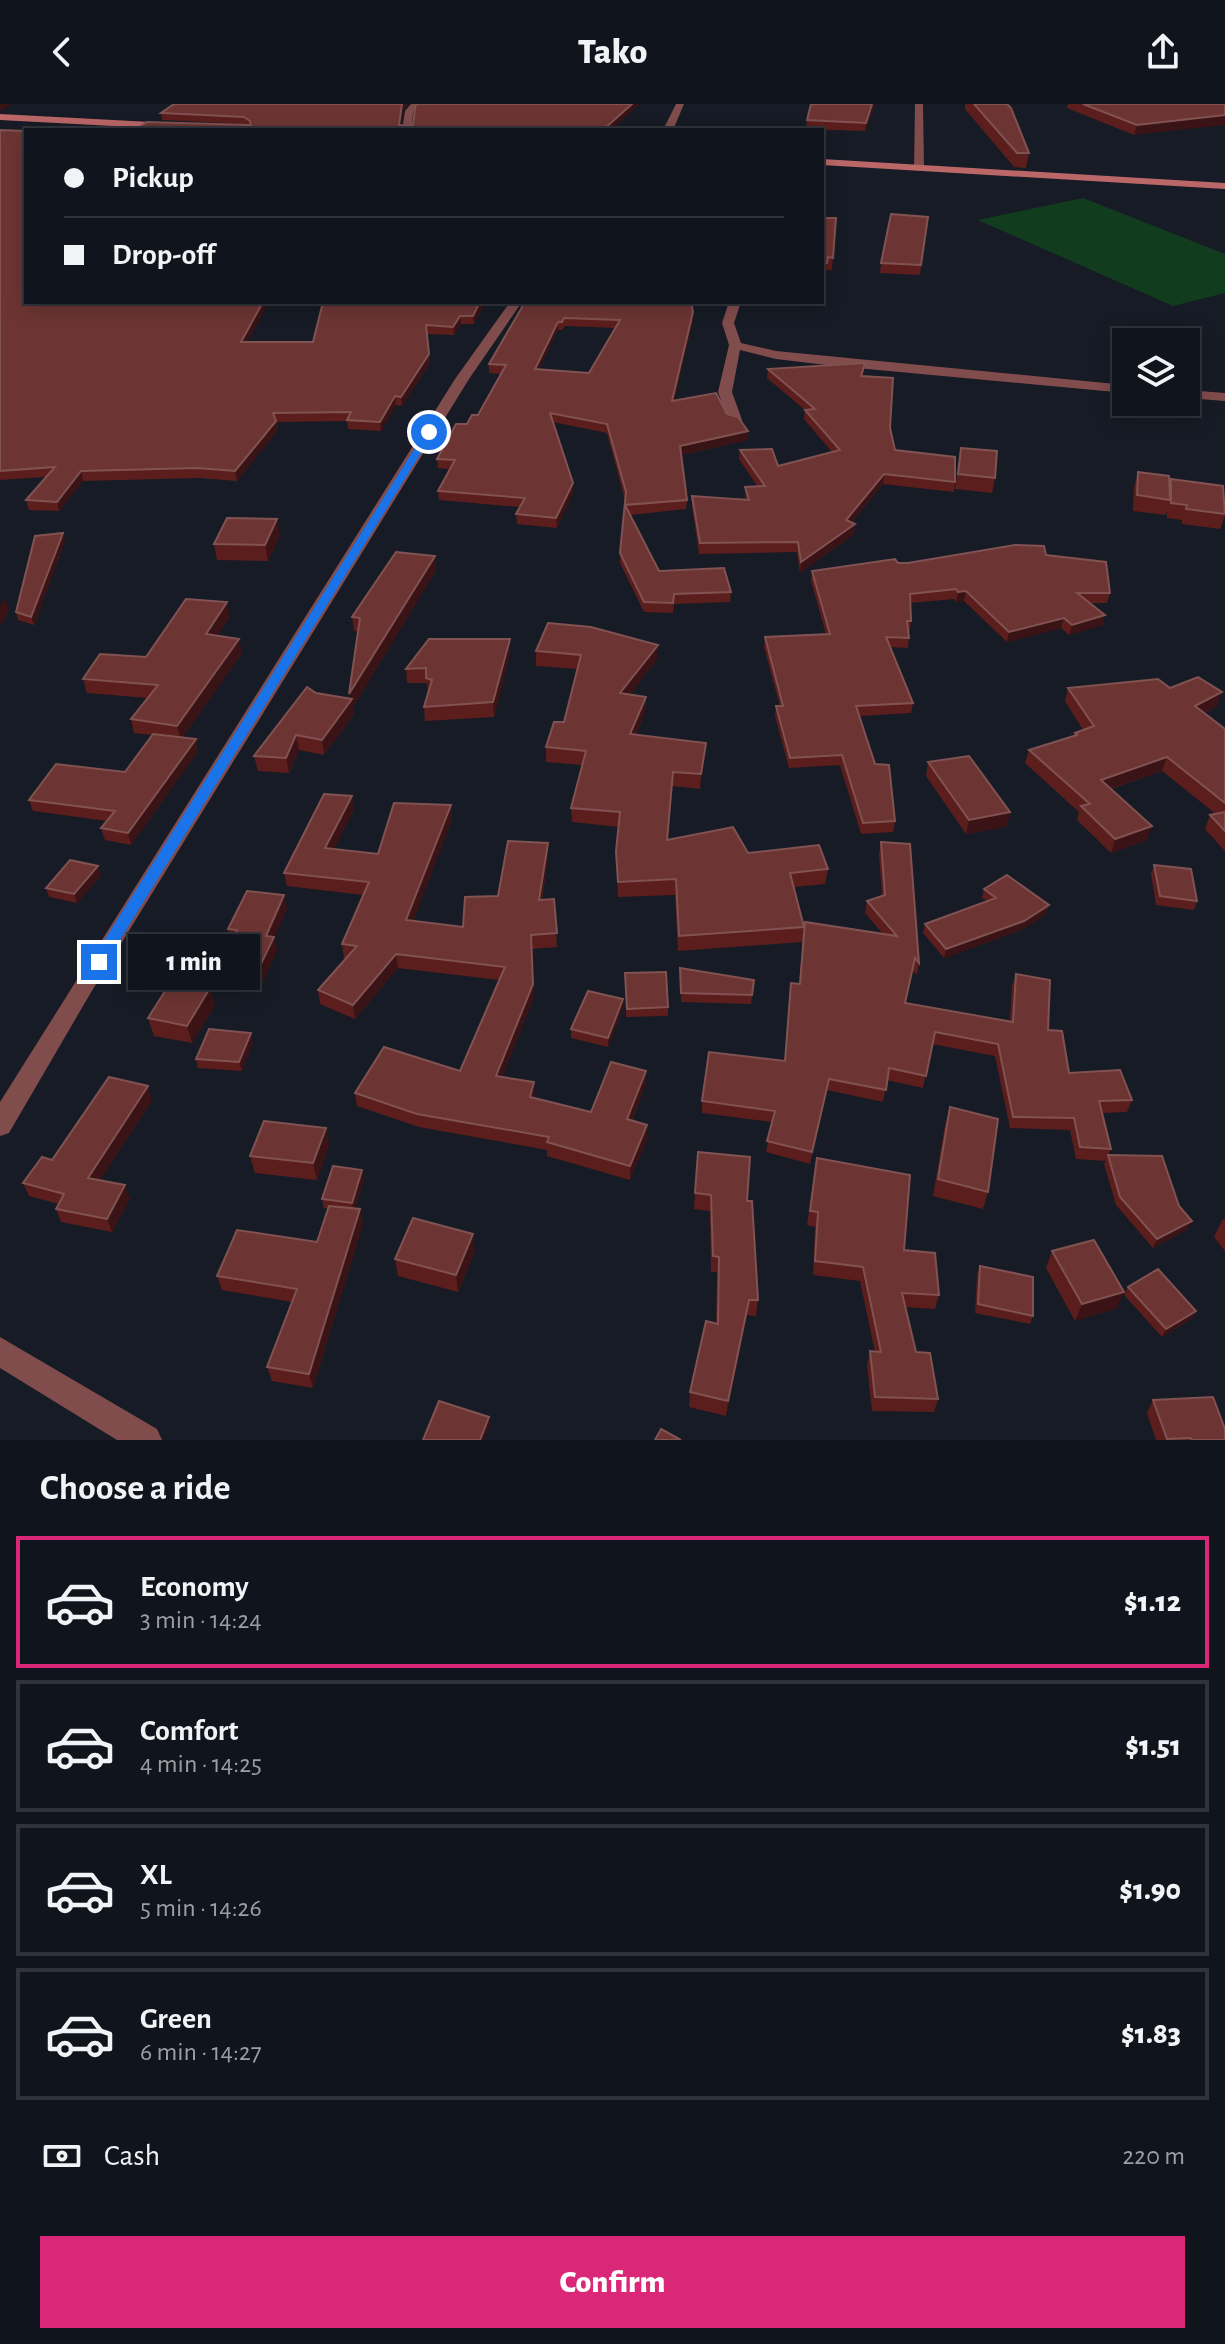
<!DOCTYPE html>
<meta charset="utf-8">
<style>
body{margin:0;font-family:"Alegreya Sans",sans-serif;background:#191d25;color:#f1f3f6;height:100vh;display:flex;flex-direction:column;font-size:30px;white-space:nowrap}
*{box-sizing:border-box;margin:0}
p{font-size:26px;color:#9c9ea3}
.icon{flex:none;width:44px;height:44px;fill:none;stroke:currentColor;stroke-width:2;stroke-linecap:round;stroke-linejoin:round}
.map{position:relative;height:1336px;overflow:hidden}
.details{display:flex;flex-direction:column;background:#10141c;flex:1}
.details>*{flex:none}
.banner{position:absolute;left:24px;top:24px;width:800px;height:176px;border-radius:0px;box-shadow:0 4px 20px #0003,0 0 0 2px #30333b;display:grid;align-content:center;height:176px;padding:0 40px;background:#10141c}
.buttons{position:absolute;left:1112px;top:224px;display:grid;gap:16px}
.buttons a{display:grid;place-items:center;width:88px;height:88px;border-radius:0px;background:#10141c;box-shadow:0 4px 20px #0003,0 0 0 2px #30333b;font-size:40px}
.end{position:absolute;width:36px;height:36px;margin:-18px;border:10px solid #1a73e8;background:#fff;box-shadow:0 0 0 4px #fff}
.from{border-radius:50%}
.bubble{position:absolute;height:56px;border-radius:0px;background:#10141c;box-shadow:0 4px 20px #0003,0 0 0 2px #30333b;font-size:26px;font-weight:800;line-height:56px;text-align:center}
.banner b{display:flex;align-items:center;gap:28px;height:76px;font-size:30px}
.banner b+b{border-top:2px solid #30333b}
.banner i{width:20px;height:20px;background:#f1f3f6}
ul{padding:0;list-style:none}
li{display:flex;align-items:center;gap:24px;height:132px;margin:0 16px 12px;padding:0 24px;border:4px solid #30333b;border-radius:0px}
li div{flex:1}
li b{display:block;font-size:30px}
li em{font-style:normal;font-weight:800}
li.active{border-color:#db2777}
li>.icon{width:72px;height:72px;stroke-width:1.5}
h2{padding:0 40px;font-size:36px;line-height:96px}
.pay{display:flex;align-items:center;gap:20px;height:88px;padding:0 40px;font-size:30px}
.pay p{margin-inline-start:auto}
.action{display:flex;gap:16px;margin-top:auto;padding:16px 40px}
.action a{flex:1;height:92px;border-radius:0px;background:#db2777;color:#fff;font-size:32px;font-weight:800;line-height:92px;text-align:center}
header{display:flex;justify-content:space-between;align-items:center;height:104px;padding:0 40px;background:#10141c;font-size:36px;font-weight:800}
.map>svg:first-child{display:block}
.green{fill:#123c1e}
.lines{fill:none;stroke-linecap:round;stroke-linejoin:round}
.minor{fill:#814c4c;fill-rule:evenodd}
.tertiary{fill:#814c4c;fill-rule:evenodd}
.secondary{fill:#bb6768;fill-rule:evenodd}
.wall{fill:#5c1e1c;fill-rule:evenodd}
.shaded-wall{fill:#391315}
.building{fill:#6c3533;stroke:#805252;stroke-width:2;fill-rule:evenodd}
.route{fill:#1a73e8}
</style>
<header><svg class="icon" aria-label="back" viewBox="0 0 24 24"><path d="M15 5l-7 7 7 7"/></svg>Tako<svg class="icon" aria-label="share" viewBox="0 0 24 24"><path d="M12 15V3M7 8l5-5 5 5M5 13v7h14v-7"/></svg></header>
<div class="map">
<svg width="1225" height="1336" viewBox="0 0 1225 1336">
<rect width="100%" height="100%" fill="#161b25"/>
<polygon class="green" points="1083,94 1225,150 1225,189 1173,202 978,116"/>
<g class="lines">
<g class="minor">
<polygon points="411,0 420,0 413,8 412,26 402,26 405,7"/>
<polygon points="676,0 684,0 673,26 663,26"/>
<polygon points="915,0 923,0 924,64 919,67 914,64"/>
<polygon points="510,198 522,198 469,275 90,890 9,1029 0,1032 0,998 455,275"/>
<polygon points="729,198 741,198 734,219 741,239 776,247 1126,281 1126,289 835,262 776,255 740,246 732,288 742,316 735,320 728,316 718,288 729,241 722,219"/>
<polygon points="1186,286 1225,289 1225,297 1186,294"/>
</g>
<polygon class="tertiary" points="0,1233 157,1325 162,1336 117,1336 0,1264"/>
<g class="secondary">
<polygon points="0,10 169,19 173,22 169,25 0,16"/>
<polygon points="822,55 1225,79 1225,85 822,61"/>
</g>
</g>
<g class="wall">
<polygon points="174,0 408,0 403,5 401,21 413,22 639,0 611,26 135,26 247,21 245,20 162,16 161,9"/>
<polygon points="811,0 875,0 865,27 806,25 807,16"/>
<polygon points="965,0 1007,0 1029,49 1026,64 1014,63 965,5"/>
<polygon points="1068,0 1225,0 1134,31 1067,4"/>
<polygon points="0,26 247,238 313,238 485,198 474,220 461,220 454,231 427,230 430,259 402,302 396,301 381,327 348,325 347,317 277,318 278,326 237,377 199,374 83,377 59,407 29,406 26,396 46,373 0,376"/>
<polygon points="928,113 920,171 880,169 881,159"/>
<polygon points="822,114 836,114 832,166 826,166 825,171 822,171"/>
<path d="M525 198 693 216 674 296 727 310 748 336 681 351 687 396 686 405 630 411 659 467 731 488 730 498 674 500 673 509 644 508 620 459 625 396 607 329 553 318 573 379V389L557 424 517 420 516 410 520 403 439 396 438 387 450 365 438 364 437 355 467 320 478 311 501 270 489 269V260ZM565 222 615 224 589 269 539 265 558 226H562Z"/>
<polygon points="865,259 863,272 890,324 895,346 955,378 954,388 883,380 851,419 854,430 800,469 797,448 699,450 692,402 692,392 745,396 745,383 758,383 739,355 740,346 778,362 832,348 804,315 805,306 767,274 768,265"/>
<polygon points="961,344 995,374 992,389 955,385"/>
<polygon points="1138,368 1169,381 1171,375 1223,382 1225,411 1220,425 1182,420 1182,416 1167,414 1167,407 1166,411 1133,407 1134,383"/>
<polygon points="280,431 268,457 217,456 214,440"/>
<polygon points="65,437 34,521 18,516 16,508"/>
<polygon points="1046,451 1110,489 1107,499 1090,499 1103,521 1069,531 1061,524 1007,538 964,497 956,498 954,495 910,499 911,517 910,527 908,527 909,534 908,544 890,543 913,599 911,609 859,612 895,717 893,728 861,730 840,661 789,664 775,612 776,602 780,602 764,543 765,533 826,530 811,477 812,467 898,459"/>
<polygon points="435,452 436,466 353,603 354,610 324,651 299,646 289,669 258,667 254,652 316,589 350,595 358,528 354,527 352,513"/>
<polygon points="230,512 217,532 242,549 182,634 196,635 198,647 131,741 105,736 101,724 107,717 33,707 29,696 125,668 152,631 134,629 131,615 148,594 87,589 83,575 146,553"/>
<polygon points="510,535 510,549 494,613 425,617 424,603 428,588 427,579 407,579 406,565"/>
<polygon points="536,547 657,555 630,591 646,593 645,608 636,631 706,639 700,685 672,682 668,736 748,749 828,765 825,780 794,783 804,822 883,830 865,809 867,797 882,792 879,750 881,738 919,859 917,871 912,866 905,899 1010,917 1012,882 1016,870 1048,926 1069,969 1132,996 1127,1008 1102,1009 1111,1045 1108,1051 1179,1102 1188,1125 1153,1144 1116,1101 1104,1060 1106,1057 1076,1055 1070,1026 1010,1024 995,952 932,940 923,984 887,976 883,998 827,986 810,1060 766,1048 772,1018 702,1009 702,997 785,957 799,880 803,833 802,838 678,847 675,791 618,793 616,747 619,723 572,718 571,704 582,661 546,658 546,643 564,618 578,565 536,562"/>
<polygon points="1068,584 1170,584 1217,602 1204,609 1225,625 1225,747 1205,725 1210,711 1216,710 1162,667 1111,685 1147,736 1111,749 1077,716 1079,708 1025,659 1029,646 1074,632 1075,629 1083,626 1065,597"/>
<polygon points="928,658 1010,708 1006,723 966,730 926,672"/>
<polygon points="451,701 452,715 413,817 463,823 498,792 548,753 542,796 554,795 557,843 532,845 534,893 502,973 535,992 534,994 591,1008 646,967 645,981 632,1017 647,1021 647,1035 630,1076 547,1052 547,1046 419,1023 357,1002 355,989 460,967 499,876 398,864 355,915 320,900 318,886 346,854 344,854 342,840 363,791 287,782 284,769 354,705 334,745 378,750"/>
<polygon points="1154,761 1197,797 1194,806 1156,801 1151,770"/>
<polygon points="98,762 101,771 77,799 49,793 46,784"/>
<polygon points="984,785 1049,801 1046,810 1021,826 944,854 923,829 925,820 987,797 982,794"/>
<polygon points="287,804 274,834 277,846 262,878 224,873 221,859 231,838 228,825"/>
<polygon points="680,864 754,876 751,900 681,898"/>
<polygon points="625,869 668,903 668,912 626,913"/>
<polygon points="623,895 623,903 608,943 571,934 571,925"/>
<polygon points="215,901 192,939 154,932 148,914"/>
<polygon points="253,938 242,967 198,964 196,955"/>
<polygon points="152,996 100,1076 130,1094 112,1128 61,1118 56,1105 59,1100 29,1092 23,1079 52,1056"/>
<polygon points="950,1003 988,1088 983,1105 933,1092 945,1021"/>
<polygon points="326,1024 329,1041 317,1076 255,1069 250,1052"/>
<polygon points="698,1048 747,1097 758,1196 756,1212 747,1211 726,1312 689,1303 690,1288 716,1219 717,1168 711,1168 710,1107 694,1105"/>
<polygon points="817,1054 904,1146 939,1191 935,1205 905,1203 916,1248 938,1295 934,1308 872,1307 867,1261 870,1247 875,1248 860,1177 813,1171 815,1123 807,1121"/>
<polygon points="364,1075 355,1104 360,1105 363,1120 313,1284 272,1277 267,1263 292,1198 222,1186 217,1172 317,1138 328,1104 324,1104 322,1095"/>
<polygon points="1225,1115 1225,1147 1214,1133 1222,1116"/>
<polygon points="475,1147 458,1188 398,1172 395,1155"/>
<polygon points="1052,1147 1117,1204 1075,1217 1046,1164"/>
<polygon points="980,1162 1033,1212 1030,1220 975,1209 977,1170"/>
<polygon points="1128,1183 1196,1207 1191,1215 1162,1233 1124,1191"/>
<polygon points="1153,1296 1225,1336 1156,1336 1147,1309"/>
</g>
<g class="shaded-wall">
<polygon points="0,0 12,0 0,7"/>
<polygon points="402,0 408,0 403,5 400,26 399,21"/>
<polygon points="632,0 639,0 611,26 603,26"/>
<polygon points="872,0 875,0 865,27 866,19"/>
<polygon points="1225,11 1225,21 1134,31 1137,21"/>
<polygon points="263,198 269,198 243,246 241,238"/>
<polygon points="480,198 485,198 474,220 473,212"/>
<polygon points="693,208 693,216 672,306 672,297"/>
<polygon points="460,212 461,220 454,231 453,223"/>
<polygon points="558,218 558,226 535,273 535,265"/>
<polygon points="429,250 430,259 402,302 401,293"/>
<polygon points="395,292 396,301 381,327 380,318"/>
<polygon points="276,317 278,326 237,377 235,367"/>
<polygon points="748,327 748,336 680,351 680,342"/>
<polygon points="81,367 83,377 59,407 57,398"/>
<polygon points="884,370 883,380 844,427 846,416"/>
<polygon points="573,379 573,389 557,424 556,414"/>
<polygon points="277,415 280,431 268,457 265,441"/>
<polygon points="855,420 854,430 800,469 801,458"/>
<polygon points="63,429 65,437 34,521 31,513"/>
<polygon points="435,452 436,466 353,603 354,610 324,651 322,636 350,597 349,590"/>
<polygon points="966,487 964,497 956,498 958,488"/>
<polygon points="5,494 9,507 0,522 0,502"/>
<polygon points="227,498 230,512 209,544 206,530"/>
<polygon points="1105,511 1103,521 1069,531 1072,521"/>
<polygon points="1064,514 1061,524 1007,538 1009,528"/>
<polygon points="239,535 242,549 181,636 177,622"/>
<polygon points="510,535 510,549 494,613 493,598"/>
<polygon points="658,541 657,555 620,604 620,589"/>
<polygon points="1222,588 1217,602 1190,615 1195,602"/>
<polygon points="646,593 645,608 630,645 630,630"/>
<polygon points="296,631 299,646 289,669 286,654"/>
<polygon points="196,635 198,647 131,741 128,729"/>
<polygon points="706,639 705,653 700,685 701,670"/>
<polygon points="1167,653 1162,667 1097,689 1101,676"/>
<polygon points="352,692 354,705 328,758 325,744"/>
<polygon points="451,701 452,715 408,830 406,816"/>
<polygon points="1010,708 1006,723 966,730 969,716"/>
<polygon points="1152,722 1147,736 1111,749 1115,735"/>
<polygon points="548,739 548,753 539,810 539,796"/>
<polygon points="98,762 101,771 77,799 74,790"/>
<polygon points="284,791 287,804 274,834 277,846 262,878 259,864 266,832"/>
<polygon points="1049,801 1046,810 1021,826 944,854 946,845"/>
<polygon points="531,831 534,893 497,985 496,972"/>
<polygon points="396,850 398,864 355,915 353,901"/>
<polygon points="210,884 215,901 192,939 187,922"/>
<polygon points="623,895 623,903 608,943 608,934"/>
<polygon points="251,929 253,938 242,967 239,958"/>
<polygon points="646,967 645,981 627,1029 627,1015"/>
<polygon points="534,978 535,992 531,1007 530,993"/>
<polygon points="148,982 152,996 93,1087 88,1074"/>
<polygon points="647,1021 647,1035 630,1076 630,1062"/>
<polygon points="326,1024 329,1041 317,1076 313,1059"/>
<polygon points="362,1066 364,1075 354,1107 352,1099"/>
<polygon points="125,1081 130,1094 112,1128 107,1115"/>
<polygon points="360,1105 363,1120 313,1284 309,1270"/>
<polygon points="1192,1117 1188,1125 1153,1144 1157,1135"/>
<polygon points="473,1130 475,1147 458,1188 456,1171"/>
<polygon points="1124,1188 1117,1204 1075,1217 1082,1200"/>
<polygon points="749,1196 747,1211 726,1312 728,1297"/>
<polygon points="1196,1207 1191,1215 1162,1233 1166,1225"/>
<polygon points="489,1313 490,1321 484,1336 480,1336"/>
</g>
<g class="building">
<polygon points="174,0 402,0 399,21 413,22 415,3 417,0 632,0 603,26 135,26 147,18 251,21 250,17 244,13 161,9"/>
<polygon points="811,0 872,0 866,19 807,16"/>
<polygon points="974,0 1007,0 1011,4 1029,49 1017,49"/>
<polygon points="1083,0 1225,0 1225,11 1137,21"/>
<polygon points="0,26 26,27 26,198 263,198 241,238 313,238 323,198 480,198 473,212 460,212 453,223 426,221 429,250 401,293 395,292 380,318 347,316 351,308 273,309 276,317 235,367 197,364 81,367 57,398 26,396 55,363 0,367"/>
<polygon points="891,110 928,113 921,161 881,159"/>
<polygon points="822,114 836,114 833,154 828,153 827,159 822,158"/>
<path d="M525 198H691L693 208 672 297 716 289 727 310 738 313 748 327 680 342 687 396 625 401 659 467 724 464 731 488 674 490 673 499 644 498 620 449 626 388 607 320 550 309 573 379 556 414 516 410 525 394 438 387 455 356 437 355 456 320H467L472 311H478L506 261 489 260ZM564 214 620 216 589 269 535 265 558 218H562Z"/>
<polygon points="865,259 861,272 893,274 890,324 895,346 955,353 955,378 884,370 846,416 855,420 801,458 798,438 700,439 692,392 749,396 745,383 765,382 740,346 772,345 778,362 840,346 805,306 815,305 768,265"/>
<polygon points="961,344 997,347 995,374 958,370"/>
<polygon points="1138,368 1169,372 1170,396 1137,391"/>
<polygon points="1171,375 1223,382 1225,410 1186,405 1187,401 1171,399"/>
<polygon points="227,414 277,415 265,441 214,440"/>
<polygon points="63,429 31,513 16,508 35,432"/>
<polygon points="1015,441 1044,442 1046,451 1106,458 1110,489 1077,489 1105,511 1072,521 1064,514 1009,528 966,487 958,488 956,485 910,490 911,517 907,517 909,534 886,533 913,599 856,602 875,660 889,661 895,717 863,719 842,651 790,654 776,602 783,602 765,533 830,530 812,467 895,455 898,459 908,459"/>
<polygon points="396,448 435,452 349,590 360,514 352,513"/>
<polygon points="186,495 227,498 206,530 239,535 177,622 131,615 158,581 83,575 100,550 146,553"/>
<polygon points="548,519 591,523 658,541 620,589 646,593 630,630 706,639 701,670 673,668 667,736 733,723 748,749 819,741 828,765 790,769 804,823 679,832 676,775 618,778 616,747 620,708 571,704 586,647 546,643 554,618 564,618 581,551 536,547"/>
<polygon points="429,535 510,535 493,598 424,603 432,576 426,574 426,564 406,565"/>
<polygon points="1198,573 1222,588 1195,602 1225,625 1225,699 1167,653 1101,676 1152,722 1115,735 1081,702 1090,700 1029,646 1077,631 1075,629 1094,622 1068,584 1158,575 1170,584"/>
<polygon points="307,583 316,589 352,595 322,636 296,631 286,654 254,652"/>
<polygon points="153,630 196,635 128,729 101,724 115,707 29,696 56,660 125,668"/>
<polygon points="969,652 1010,708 969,716 928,658"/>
<polygon points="324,690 352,692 325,744 378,750 394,699 451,701 406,816 463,823 465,793 498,792 508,737 548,739 539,796 554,795 557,829 531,831 533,880 496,972 534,978 530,993 591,1008 611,958 646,967 627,1015 647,1021 630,1062 547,1038 549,1033 417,1010 355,989 384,943 460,967 505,863 396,850 353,901 318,886 357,842 342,840 369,778 284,769"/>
<polygon points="1225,708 1225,727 1210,711"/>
<polygon points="881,738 910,740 919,859 915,854 905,899 1013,918 1016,870 1050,876 1048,926 1062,927 1069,969 1120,966 1132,996 1099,997 1111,1045 1080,1043 1074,1014 1013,1013 998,940 935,928 926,972 889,964 886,986 829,975 812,1048 767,1037 775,1007 702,997 709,948 785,957 791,879 800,880 805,818 897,832 867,797 885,791"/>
<polygon points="70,756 98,762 74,790 46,784"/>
<polygon points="1154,761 1191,765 1197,797 1160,792"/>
<polygon points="1007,771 1049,801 1024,817 946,845 925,820 996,794 984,785"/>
<polygon points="247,787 284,791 266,832 274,833 259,864 221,859 237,826 228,825"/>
<polygon points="680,864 754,876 752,891 681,889"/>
<polygon points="666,868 668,903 627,905 625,869"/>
<polygon points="172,876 210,884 187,922 148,914"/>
<polygon points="588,887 623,895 608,934 571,925"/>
<polygon points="209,925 251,929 239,958 196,955"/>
<polygon points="109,973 148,982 88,1074 125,1081 107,1115 56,1105 64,1090 23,1079 42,1053 52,1056"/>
<polygon points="950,1003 998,1015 988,1088 938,1075"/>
<polygon points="264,1017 326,1024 313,1059 250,1052"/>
<polygon points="698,1048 750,1053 747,1097 752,1097 758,1196 749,1196 728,1297 690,1288 706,1217 718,1220 719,1153 713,1152 711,1091 695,1089"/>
<polygon points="1108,1051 1162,1052 1179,1102 1192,1117 1157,1135 1120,1093"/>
<polygon points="817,1054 910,1071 904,1146 935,1149 939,1191 902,1189 916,1248 930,1249 938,1295 875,1293 870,1247 881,1248 863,1163 815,1157 818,1108 810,1107"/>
<polygon points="333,1062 362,1066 352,1099 322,1095"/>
<polygon points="329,1102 360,1105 309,1270 267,1263 297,1185 217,1172 237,1126 317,1138"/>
<polygon points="413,1114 473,1130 456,1171 395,1155"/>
<polygon points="1094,1136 1124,1188 1082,1200 1052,1147"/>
<polygon points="980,1162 1033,1173 1033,1212 978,1200"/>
<polygon points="1158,1165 1196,1207 1166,1225 1128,1183"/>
<polygon points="1213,1293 1225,1325 1225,1336 1192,1336 1191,1334 1167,1335 1153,1296"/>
<polygon points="439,1297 489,1313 480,1336 423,1336"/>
<polygon points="661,1325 681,1336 655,1336"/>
</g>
<polygon class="route" points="429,325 434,328 104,862 93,862 93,854 425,328"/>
</svg>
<div class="buttons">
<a><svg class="icon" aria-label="layers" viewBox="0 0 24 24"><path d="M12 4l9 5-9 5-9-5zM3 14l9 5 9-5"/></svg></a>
</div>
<i class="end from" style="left:429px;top:328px"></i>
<i class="end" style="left:99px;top:858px"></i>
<div class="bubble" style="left:128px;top:830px;width:132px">1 min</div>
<div class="banner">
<b><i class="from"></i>Pickup</b>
<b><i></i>Drop-off</b>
</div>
</div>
<section class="details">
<h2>Choose a ride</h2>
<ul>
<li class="active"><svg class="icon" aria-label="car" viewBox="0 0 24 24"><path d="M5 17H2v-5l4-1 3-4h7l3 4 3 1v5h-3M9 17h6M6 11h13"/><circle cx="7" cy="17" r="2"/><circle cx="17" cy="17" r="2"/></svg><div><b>Economy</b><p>3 min · 14:24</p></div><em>$1.12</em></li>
<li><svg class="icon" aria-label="car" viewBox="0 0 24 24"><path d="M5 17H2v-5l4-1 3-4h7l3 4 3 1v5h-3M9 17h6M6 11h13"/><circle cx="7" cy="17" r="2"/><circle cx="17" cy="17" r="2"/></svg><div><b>Comfort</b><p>4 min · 14:25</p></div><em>$1.51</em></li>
<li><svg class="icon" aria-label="car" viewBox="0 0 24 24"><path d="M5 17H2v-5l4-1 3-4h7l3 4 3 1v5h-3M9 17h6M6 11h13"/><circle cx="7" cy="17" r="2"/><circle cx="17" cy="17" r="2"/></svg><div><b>XL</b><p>5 min · 14:26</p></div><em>$1.90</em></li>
<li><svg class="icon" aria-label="car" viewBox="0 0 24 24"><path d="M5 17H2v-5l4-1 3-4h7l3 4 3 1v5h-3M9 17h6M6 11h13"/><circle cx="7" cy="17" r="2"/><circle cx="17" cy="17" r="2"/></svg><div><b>Green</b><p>6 min · 14:27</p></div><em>$1.83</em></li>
</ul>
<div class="pay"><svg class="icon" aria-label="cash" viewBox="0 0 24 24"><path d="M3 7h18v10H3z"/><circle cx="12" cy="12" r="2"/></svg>Cash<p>220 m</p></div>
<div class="action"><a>Confirm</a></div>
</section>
